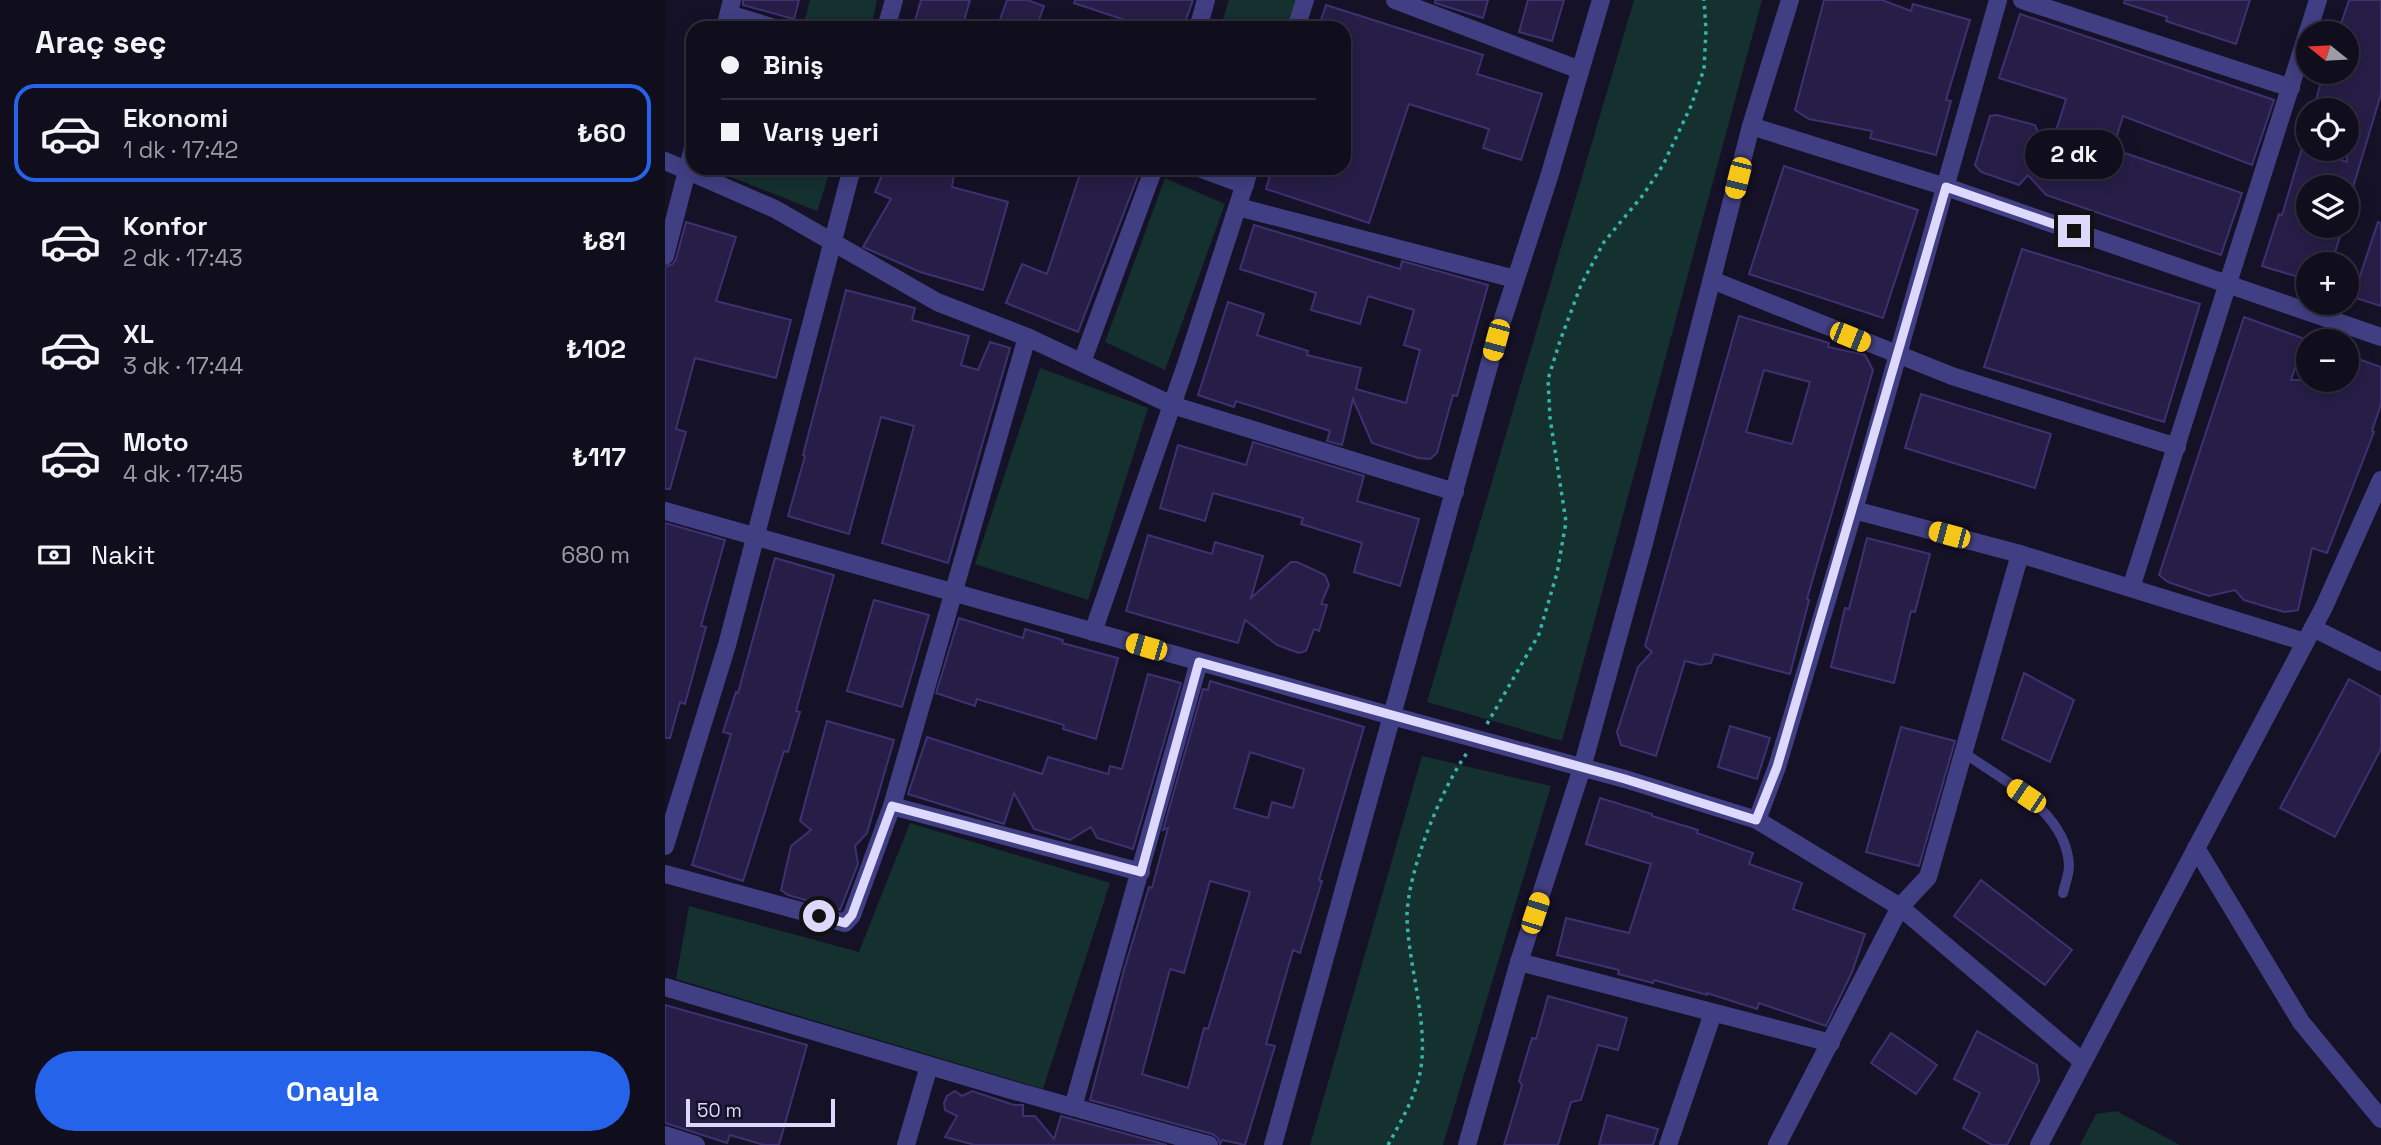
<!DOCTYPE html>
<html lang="tr">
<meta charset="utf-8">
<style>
body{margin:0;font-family:"Space Grotesk",sans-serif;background:#1e1b2a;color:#f1f3f6;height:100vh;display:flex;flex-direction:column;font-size:26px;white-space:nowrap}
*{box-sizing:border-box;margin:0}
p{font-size:23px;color:#9c9ca4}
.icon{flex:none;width:38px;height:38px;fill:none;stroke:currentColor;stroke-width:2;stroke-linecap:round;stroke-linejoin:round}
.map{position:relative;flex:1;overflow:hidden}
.details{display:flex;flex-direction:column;background:#100d1d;width:665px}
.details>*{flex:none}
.top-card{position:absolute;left:21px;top:21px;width:665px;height:154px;border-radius:21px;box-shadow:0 4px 18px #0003,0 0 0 2px #302d3b;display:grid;align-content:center;height:154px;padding:0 35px;background:#100d1d}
.needle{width:46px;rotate:288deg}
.fabs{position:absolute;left:1631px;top:21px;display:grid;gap:14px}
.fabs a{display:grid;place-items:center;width:63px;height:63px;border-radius:50%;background:#100d1d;box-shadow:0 4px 18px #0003,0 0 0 2px #302d3b;font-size:35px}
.scale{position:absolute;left:21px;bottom:18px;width:149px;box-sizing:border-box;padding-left:7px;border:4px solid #ddd9fd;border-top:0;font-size:19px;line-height:24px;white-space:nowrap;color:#ddd9fd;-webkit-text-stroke:5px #151127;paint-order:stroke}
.end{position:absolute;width:32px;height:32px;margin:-16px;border:9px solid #ddd9fd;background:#111;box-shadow:0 0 0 4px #111}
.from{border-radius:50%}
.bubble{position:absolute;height:49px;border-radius:24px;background:#100d1d;box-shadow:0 4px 18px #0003,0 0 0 2px #302d3b;font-size:23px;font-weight:700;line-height:49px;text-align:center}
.car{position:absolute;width:21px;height:42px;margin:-21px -10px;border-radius:9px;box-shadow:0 0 5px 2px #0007;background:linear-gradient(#f5c518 24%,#345 0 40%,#f5c518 0 76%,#345 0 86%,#f5c518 0)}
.top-card b{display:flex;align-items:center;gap:24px;height:66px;font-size:26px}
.top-card b+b{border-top:2px solid #302d3b}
.top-card i{width:18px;height:18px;background:#f1f3f6}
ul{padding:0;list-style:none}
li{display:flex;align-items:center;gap:21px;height:98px;margin:0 14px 10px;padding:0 21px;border:4px solid transparent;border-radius:21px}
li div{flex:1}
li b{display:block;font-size:26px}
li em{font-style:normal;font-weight:700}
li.on{border-color:#2563eb}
li>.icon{width:63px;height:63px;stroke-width:1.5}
h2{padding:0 35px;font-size:32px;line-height:84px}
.pay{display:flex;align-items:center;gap:18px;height:77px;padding:0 35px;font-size:26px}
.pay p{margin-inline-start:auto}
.cta{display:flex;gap:14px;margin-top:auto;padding:14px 35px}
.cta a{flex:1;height:80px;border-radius:42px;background:#2563eb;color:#fff;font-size:28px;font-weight:700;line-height:80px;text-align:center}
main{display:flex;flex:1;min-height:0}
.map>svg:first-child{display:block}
.green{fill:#14312f}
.building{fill:#261e47;stroke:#3e3172;stroke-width:2;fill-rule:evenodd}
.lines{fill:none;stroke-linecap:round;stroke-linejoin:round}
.path{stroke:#36b4ac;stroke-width:3.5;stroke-dasharray:3.5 5;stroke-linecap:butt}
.lane{stroke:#413f83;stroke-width:10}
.street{stroke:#413f83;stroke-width:18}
.route{stroke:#ddd9fd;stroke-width:9}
</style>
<main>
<section class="details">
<h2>Araç seç</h2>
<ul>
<li class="on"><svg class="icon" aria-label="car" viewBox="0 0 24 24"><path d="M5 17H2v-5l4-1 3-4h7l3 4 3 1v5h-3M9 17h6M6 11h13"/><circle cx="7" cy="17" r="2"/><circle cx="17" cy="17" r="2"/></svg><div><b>Ekonomi</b><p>1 dk · 17:42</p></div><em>₺60</em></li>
<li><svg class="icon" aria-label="car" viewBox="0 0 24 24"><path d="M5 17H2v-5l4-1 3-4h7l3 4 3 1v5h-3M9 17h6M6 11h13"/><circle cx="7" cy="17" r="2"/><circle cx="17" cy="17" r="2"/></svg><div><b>Konfor</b><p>2 dk · 17:43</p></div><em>₺81</em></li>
<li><svg class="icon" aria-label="car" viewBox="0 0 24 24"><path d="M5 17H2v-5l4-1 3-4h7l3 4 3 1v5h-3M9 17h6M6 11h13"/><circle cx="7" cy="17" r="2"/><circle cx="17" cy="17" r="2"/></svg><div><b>XL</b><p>3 dk · 17:44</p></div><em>₺102</em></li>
<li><svg class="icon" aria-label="car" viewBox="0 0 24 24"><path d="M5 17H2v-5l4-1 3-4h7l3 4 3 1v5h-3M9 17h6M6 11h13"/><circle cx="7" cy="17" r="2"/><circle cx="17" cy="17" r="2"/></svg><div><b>Moto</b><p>4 dk · 17:45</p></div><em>₺117</em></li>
</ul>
<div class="pay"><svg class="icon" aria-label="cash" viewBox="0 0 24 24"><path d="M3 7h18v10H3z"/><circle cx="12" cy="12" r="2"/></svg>Nakit<p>680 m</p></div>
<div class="cta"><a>Onayla</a></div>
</section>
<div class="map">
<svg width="1716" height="1145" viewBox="0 0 1716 1145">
<rect width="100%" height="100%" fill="#151127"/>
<g class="green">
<polygon points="145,0 212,0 206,28 158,28 139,23"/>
<polygon points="564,0 636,0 625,28 555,28"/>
<polygon points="969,0 1097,0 897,741 762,702"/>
<polygon points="43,168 166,168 152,211"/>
<polygon points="500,178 560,204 500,370 440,342"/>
<polygon points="375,368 483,408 423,600 310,564"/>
<polygon points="757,756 886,786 778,1145 645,1145"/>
<polygon points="245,823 445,883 378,1089 11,979 24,906 194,952"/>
<polygon points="1451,1111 1515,1145 1415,1145 1431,1114"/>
</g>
<g class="building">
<polygon points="78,0 134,0 129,19 78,5"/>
<polygon points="256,0 305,0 297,28 248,28"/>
<polygon points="342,0 362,0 379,6 371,28 332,28"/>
<polygon points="410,0 528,0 518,28 474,28 475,25 409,3"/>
<polygon points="770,0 823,0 818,18 770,3"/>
<polygon points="863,0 899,0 887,41 854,32"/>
<polygon points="1159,0 1217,0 1246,11 1248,4 1305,20 1281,100 1286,101 1271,155 1205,138 1207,131 1144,119 1130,110"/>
<polygon points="1460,0 1585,0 1571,44 1501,21 1502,17 1459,3"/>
<polygon points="1684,0 1716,0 1716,94 1686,194 1682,194 1682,187 1643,187 1643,226 1676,234 1666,264 1643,264 1643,280 1597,266 1614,214 1617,215 1637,148 1682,162 1682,110 1648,110 1659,72 1682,72 1682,33 1673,33"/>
<polygon points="661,5 818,55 812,74 877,94 856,160 818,148 824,129 744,104 704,223 601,189 607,168 679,168 679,28 653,28"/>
<polygon points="1355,14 1609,100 1587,165 1458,116 1448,149 1577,193 1556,255 1381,195 1363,175 1354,185 1316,172 1310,165 1325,116 1332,115 1370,125 1383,156 1401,99 1334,78"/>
<polygon points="1119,166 1253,210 1218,318 1084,274"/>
<polygon points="220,168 290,168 287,187 343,202 318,290 255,272 198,247 226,199 210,192"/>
<polygon points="417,168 476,168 413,332 341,303 357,264 382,274"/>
<polygon points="21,222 71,237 51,301 126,320 111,378 30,358 11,429 21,432 5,489 0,489 0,267 8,264 11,259"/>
<polygon points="1713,222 1716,223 1716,306 1688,297"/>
<polygon points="589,225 735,269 737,261 823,285 792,396 788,395 772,453 765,459 753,458 707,443 688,399 677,445 662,441 665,431 571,401 569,407 533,395 563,302 599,314 592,335 643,351 642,355 696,368 691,389 741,403 755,350 739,345 749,310 703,296 695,324 646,310 651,293 575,269"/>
<polygon points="1357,249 1535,304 1499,422 1319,367"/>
<polygon points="181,290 250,308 247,320 304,336 296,365 313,370 325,342 345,348 283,563 217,543 249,426 216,417 184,534 123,516 140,456 138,455"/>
<path d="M1074 316 1164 343 1163 347 1200 355 1208 370 1142 599 1144 600 1125 674 1049 654 1046 663 1036 665 1020 661 991 756 956 745 952 732 973 667 987 652 980 646ZM1099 370 1145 382 1127 444 1081 432Z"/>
<polygon points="1579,317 1640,339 1626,380 1682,380 1682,355 1716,367 1716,404 1707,431 1709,432 1662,553 1647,548 1633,610 1619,612 1579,600 1570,590 1544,596 1503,582 1494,575"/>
<polygon points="1256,394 1386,434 1370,488 1240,448"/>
<polygon points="588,442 699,476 692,501 754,519 735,586 689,572 697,543 636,524 638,518 548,493 540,521 495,508 513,445 581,465"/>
<polygon points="0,523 60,540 36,626 41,627 20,704 15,702 5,738 0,738"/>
<polygon points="483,535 547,554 550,542 598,556 586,598 626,562 632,562 660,575 664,585 656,604 662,605 654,631 649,629 641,651 634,653 612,645 580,620 573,643 461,611"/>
<polygon points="1202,538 1265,554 1250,612 1246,611 1229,683 1166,667 1180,608 1184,609"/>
<polygon points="110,558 169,575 131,711 135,712 123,752 119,751 78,881 27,865 66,734 58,732 71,692 73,693"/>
<polygon points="209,600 264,615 237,707 182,691"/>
<polygon points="294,618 358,638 360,629 398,640 397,643 453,658 431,739 398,729 399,725 312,699 310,706 271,693"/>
<polygon points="1359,673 1409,700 1385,762 1337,739"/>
<polygon points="483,674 516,683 468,849 432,838 426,827 405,840 369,829 349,793 339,824 243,794 262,737 377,774 383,757 443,774 445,766 457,769"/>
<polygon points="1684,679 1716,697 1716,749 1670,837 1615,808"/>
<path d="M545 681 699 727 654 880 657 881 635 953 628 950 601 1044 610 1046 580 1145 557 1140 555 1145 553 1138 547 1134 425 1100 459 970 484 887 487 888 503 828 498 830 538 689 543 690ZM585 752 639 769 628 808 607 802 603 818 569 808ZM545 881 585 892 543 1029 539 1028 523 1088 477 1074 505 969 519 973Z"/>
<polygon points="162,721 229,740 202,833 190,846 193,864 175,910 123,895 116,890 126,846 146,830 135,821"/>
<polygon points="1065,726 1105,738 1092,779 1053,767"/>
<polygon points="1236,727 1290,741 1254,866 1201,852"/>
<polygon points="935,798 987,814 987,816 1033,830 1032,833 1088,853 1084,864 1137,883 1128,909 1200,934 1187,972 1161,1026 1094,1003 1092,1009 1042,993 1042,995 989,980 988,983 953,974 954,970 892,955 901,918 964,933 986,864 921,844"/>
<polygon points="1316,880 1407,950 1380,985 1289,916"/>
<polygon points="883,996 962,1018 953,1050 933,1045 916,1100 906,1102 893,1145 839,1145 857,1085 854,1081 867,1038 871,1039"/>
<polygon points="0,1005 142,1045 114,1145 99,1145 65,1135 62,1143 0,1123"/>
<polygon points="1312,1031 1372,1065 1374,1081 1342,1145 1327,1145 1298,1128 1315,1093 1289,1079"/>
<polygon points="1226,1033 1272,1065 1251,1094 1206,1063"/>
<polygon points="290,1091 297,1096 307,1091 349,1105 358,1105 358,1116 370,1116 389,1139 396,1116 502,1145 310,1145 280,1137 292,1116 280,1110 279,1103 282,1096"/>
<polygon points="942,1115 993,1129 988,1145 934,1145"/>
</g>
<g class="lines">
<g class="path">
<polyline points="822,724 874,634 892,573 901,522 885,418 883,379 895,341 916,285 939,242 978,195 998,165 1026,106 1039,69 1041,30 1039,0"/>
<path d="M723 1145C735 1123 748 1101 754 1077 766 1030 743 967 742 917 742 873 776 789 802 753"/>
</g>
<path class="lane" d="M1298 752C1337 780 1402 811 1404 866 1404 874 1400 884 1398 893"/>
<g class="street">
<polyline points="730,0 915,70"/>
<polyline points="1357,0 1626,88"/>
<polyline points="64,14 110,28"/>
<polyline points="60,28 67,0"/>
<polyline points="221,28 229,0"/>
<polyline points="533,28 541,0"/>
<polyline points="631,28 640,0"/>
<polyline points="1086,126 1281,187 1716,337"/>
<polyline points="0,161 110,209 272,302 362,337 507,405 790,492"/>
<polyline points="534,168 580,185"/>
<polyline points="573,207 850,279"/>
<polyline points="0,256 28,148"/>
<polyline points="1047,280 1287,376 1512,447"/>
<polyline points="417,362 489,168"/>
<polyline points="1189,510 1355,554 1640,642"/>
<polyline points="0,511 727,716 960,779 1092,820 1235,907 1418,1062"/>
<polyline points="1466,588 1653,0"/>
<polyline points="1648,628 1716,662"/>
<polyline points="428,632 522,362 585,168"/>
<polyline points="227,806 476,872"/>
<polyline points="1092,820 1112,767 1189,510 1333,0"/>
<polyline points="0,846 62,645 187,168"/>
<polyline points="1531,848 1636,1022 1716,1119"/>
<polyline points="0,874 180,923 187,915 227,806 362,337"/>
<polyline points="854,962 1166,1043"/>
<polyline points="0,987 343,1089 544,1145"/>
<polyline points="408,1107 534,662"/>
<polyline points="0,1135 31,1145"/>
<polyline points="241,1145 264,1066"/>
<polyline points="608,1145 831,340 884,177 936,0"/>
<polyline points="802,1145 854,962 917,768 979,543 1086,126 1125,0"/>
<polyline points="1003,1145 1048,1013"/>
<polyline points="1112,1145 1235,907 1263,877 1355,554"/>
<polyline points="1374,1145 1659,607 1716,480"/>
</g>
</g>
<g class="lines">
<polyline class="route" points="154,916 180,923 187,915 227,806 476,872 534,662 960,779 1091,820 1112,767 1281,187 1409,231"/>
</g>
</svg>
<div class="fabs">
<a><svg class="needle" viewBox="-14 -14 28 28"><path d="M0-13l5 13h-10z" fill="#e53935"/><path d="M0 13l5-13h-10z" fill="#9c9ca4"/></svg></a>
<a><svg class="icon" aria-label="locate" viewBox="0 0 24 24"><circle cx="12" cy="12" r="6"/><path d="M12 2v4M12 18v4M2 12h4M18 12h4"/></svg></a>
<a><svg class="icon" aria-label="layers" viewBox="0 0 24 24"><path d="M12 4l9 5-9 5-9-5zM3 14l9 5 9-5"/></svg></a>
<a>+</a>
<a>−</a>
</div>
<div class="scale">50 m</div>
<i class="end from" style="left:154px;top:916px"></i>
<i class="end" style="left:1409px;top:231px"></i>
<div class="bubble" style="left:1360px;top:130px;width:98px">2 dk</div>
<i class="car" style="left:1073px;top:178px;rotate:194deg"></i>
<i class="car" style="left:1185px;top:337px;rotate:112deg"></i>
<i class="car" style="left:831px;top:340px;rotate:195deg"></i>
<i class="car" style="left:1284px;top:535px;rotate:285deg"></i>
<i class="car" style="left:481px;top:647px;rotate:286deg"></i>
<i class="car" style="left:1361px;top:796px;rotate:304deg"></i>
<i class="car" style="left:870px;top:913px;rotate:18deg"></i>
<div class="top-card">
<b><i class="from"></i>Biniş</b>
<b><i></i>Varış yeri</b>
</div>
</div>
</main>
